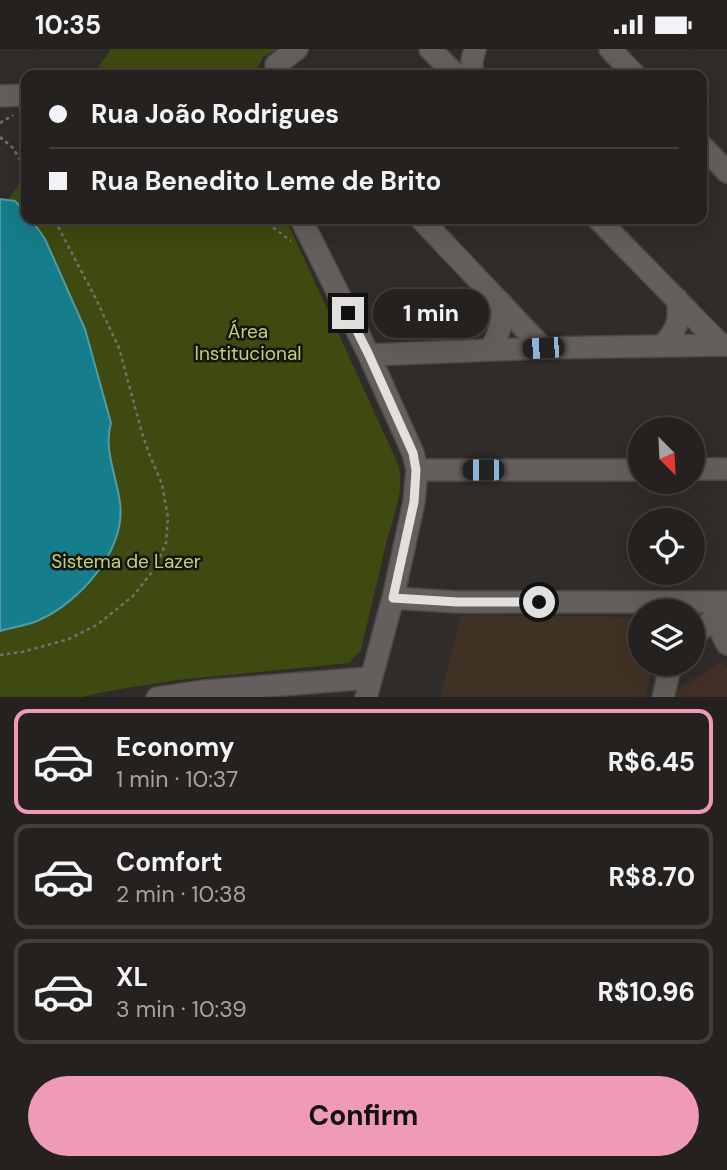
<!DOCTYPE html>
<meta charset="utf-8">
<style>
body{margin:0;font-family:"DM Sans",sans-serif;background:#2c2928;color:#f1f3f6;height:100vh;display:flex;flex-direction:column;font-size:26px;white-space:nowrap}
*{box-sizing:border-box;margin:0}
p{font-size:23px;color:#a3a3a4}
.icon{flex:none;width:38px;height:38px;fill:none;stroke:currentColor;stroke-width:2;stroke-linecap:round;stroke-linejoin:round}
.map{position:relative;height:648px;overflow:hidden}
.drawer{display:flex;flex-direction:column;background:#24211f;flex:1}
.drawer>*{flex:none}
.guide{position:absolute;left:21px;top:21px;width:686px;height:154px;border-radius:14px;box-shadow:0 7px 28px #0002,0 0 0 2px #413e3d;display:grid;align-content:center;height:154px;padding:0 28px;background:#24211f}
.needle{width:46px;rotate:156deg}
.fabs{position:absolute;left:628px;top:368px;display:grid;gap:14px}
.fabs a{display:grid;place-items:center;width:77px;height:77px;border-radius:50%;background:#24211f;box-shadow:0 7px 28px #0002,0 0 0 2px #413e3d;font-size:35px}
.end{position:absolute;width:32px;height:32px;margin:-16px;border:9px solid #e2e0de;background:#111;box-shadow:0 0 0 4px #111}
.from{border-radius:50%}
.bubble{position:absolute;height:49px;border-radius:24px;background:#24211f;box-shadow:0 7px 28px #0002,0 0 0 2px #413e3d;font-size:23px;font-weight:700;line-height:49px;text-align:center}
.car{position:absolute;width:21px;height:42px;margin:-21px -10px;border-radius:9px;box-shadow:0 0 5px 2px #0007;background:linear-gradient(#222 24%,#8ab4d8 0 40%,#222 0 76%,#8ab4d8 0 86%,#222 0)}
.guide b{display:flex;align-items:center;gap:24px;height:66px;font-size:26px}
.guide b+b{border-top:2px solid #413e3d}
.guide i{width:18px;height:18px;background:#f1f3f6}
ul{padding:12px 0 0;list-style:none}
li{display:flex;align-items:center;gap:21px;height:105px;margin:0 14px 10px;padding:0 14px;border:4px solid #413e3d;border-radius:14px}
li div{flex:1}
li b{display:block;font-size:26px}
li em{font-style:normal;font-weight:700}
li.current{border-color:#ef9ab8}
li>.icon{width:63px;height:63px;stroke-width:1.5}
.button{display:flex;gap:14px;margin-top:auto;padding:14px 28px}
.button a{flex:1;height:80px;border-radius:42px;background:#ef9ab8;color:#111;font-size:28px;font-weight:700;line-height:80px;text-align:center}
.status{display:flex;justify-content:space-between;align-items:center;height:49px;padding:0 35px;background:#24211f;direction:ltr}
.status svg{height:19px;fill:currentColor}
.map>svg:first-child{display:block}
.commercial{fill:#422f28}
.education{fill:#3f3124}
.green{fill:#3e4a0f}
.water{fill:#157d8b;stroke:#529ba4;stroke-width:2}
.lines{fill:none;stroke-linecap:round;stroke-linejoin:round}
.minor-casing{stroke:#4d4947;stroke-width:24}
.path{stroke:#73706d;stroke-width:2.5;stroke-dasharray:3.5 3.5;stroke-linecap:butt}
.minor{stroke:#645f5d;stroke-width:21}
.route{stroke:#e2e0de;stroke-width:9}
.labels{text-anchor:middle;stroke-width:5;stroke-linejoin:round;paint-order:stroke}
.park-label{font-size:19px;fill:#bcd768;stroke:#161413}
</style>
<div class="status"><b>10:35</b><svg viewBox="0 0 49 12"><path d="M0 12V9h3v3zM5 12V6h3v6zM10 12V3h3v9zM15 12V0h3v12zM26 1h20v11H26zM47 4h2v5h-2z"/></svg></div>
<div class="map">
<svg width="727" height="649" viewBox="0 0 727 649">
<rect width="100%" height="100%" fill="#302c29"/>
<polygon class="commercial" points="723,612 727,618 727,648 674,648 671,644"/>
<polygon class="education" points="461,566 638,568 640,569 640,614 653,614 646,648 440,648"/>
<g class="green">
<polygon points="111,0 278,0 263,8 255,26 93,26"/>
<path d="M26 125V170H286L398 415C405 443 393 468 386 495 378 530 369 566 361 601L349 614 177 631 114 641 81 648 0 649V162Z"/>
</g>
<path class="water" d="M0 150 15 152 26 164V170H31L45 190 85 280 111 374C103 400 117 428 120 454 126 502 78 555 37 572 25 577 12 578 0 582Z"/>
<g class="lines">
<g class="minor-casing">
<g id="minor">
<polyline points="430,0 456,26"/>
<polyline points="610,0 635,26"/>
<polyline points="276,16 297,0"/>
<polyline points="472,26 472,11 475,0"/>
<polyline points="0,47 26,46"/>
<polyline points="702,97 727,123"/>
<polyline points="301,170 369,306 413,404 417,421 414,453 393,549 366,649"/>
<polyline points="421,170 543,299"/>
<polyline points="598,170 721,296"/>
<path d="M662 297C677 282 681 270 677 250"/>
<path d="M490 301C499 286 503 273 502 255"/>
<polyline points="369,306 543,299 727,296"/>
<polyline points="693,420 727,420"/>
<polyline points="417,421 640,421"/>
<polyline points="393,549 457,553 727,553"/>
<path d="M714 554C716 569 719 582 727 595"/>
<polyline points="693,581 696,584 716,569 726,564"/>
<polyline points="157,649 205,642 370,629"/>
<polyline points="663,649 671,614"/>
</g>
</g>
<g class="path">
<polyline points="0,74 13,66"/>
<polyline points="0,88 13,99 26,121"/>
<polyline points="262,170 291,192"/>
<polyline points="0,606 22,603 69,590 97,576 133,547 155,519 166,494 168,469 162,435 150,407 142,384 119,299 98,254 54,170"/>
</g>
<use href="#minor" class="minor"/>
</g>
<g class="lines">
<polyline class="route" points="348,264 369,306 413,404 416,421 414,453 393,549 457,553 539,553"/>
</g>
<g class="labels">
<g class="park-label">
<text x="248" y="289">Área<tspan x="248" dy="22">Institucional</tspan></text>
<text x="126" y="519">Sistema de Lazer</text>
</g>
</g>
</svg>
<div class="fabs">
<a><svg class="needle" viewBox="-14 -14 28 28"><path d="M0-13l5 13h-10z" fill="#e53935"/><path d="M0 13l5-13h-10z" fill="#a3a3a4"/></svg></a>
<a><svg class="icon" aria-label="locate" viewBox="0 0 24 24"><circle cx="12" cy="12" r="6"/><path d="M12 2v4M12 18v4M2 12h4M18 12h4"/></svg></a>
<a><svg class="icon" aria-label="layers" viewBox="0 0 24 24"><path d="M12 4l9 5-9 5-9-5zM3 14l9 5 9-5"/></svg></a>
</div>
<i class="end from" style="left:539px;top:553px"></i>
<i class="end" style="left:348px;top:264px"></i>
<div class="bubble" style="left:373px;top:240px;width:116px">1 min</div>
<i class="car" style="left:543px;top:299px;rotate:267deg"></i>
<i class="car" style="left:483px;top:421px;rotate:270deg"></i>
<div class="guide">
<b><i class="from"></i>Rua João Rodrigues</b>
<b><i></i>Rua Benedito Leme de Brito</b>
</div>
</div>
<section class="drawer">
<ul>
<li class="current"><svg class="icon" aria-label="car" viewBox="0 0 24 24"><path d="M5 17H2v-5l4-1 3-4h7l3 4 3 1v5h-3M9 17h6M6 11h13"/><circle cx="7" cy="17" r="2"/><circle cx="17" cy="17" r="2"/></svg><div><b>Economy</b><p>1 min · 10:37</p></div><em>R$6.45</em></li>
<li><svg class="icon" aria-label="car" viewBox="0 0 24 24"><path d="M5 17H2v-5l4-1 3-4h7l3 4 3 1v5h-3M9 17h6M6 11h13"/><circle cx="7" cy="17" r="2"/><circle cx="17" cy="17" r="2"/></svg><div><b>Comfort</b><p>2 min · 10:38</p></div><em>R$8.70</em></li>
<li><svg class="icon" aria-label="car" viewBox="0 0 24 24"><path d="M5 17H2v-5l4-1 3-4h7l3 4 3 1v5h-3M9 17h6M6 11h13"/><circle cx="7" cy="17" r="2"/><circle cx="17" cy="17" r="2"/></svg><div><b>XL</b><p>3 min · 10:39</p></div><em>R$10.96</em></li>
</ul>
<div class="button"><a>Confirm</a></div>
</section>
